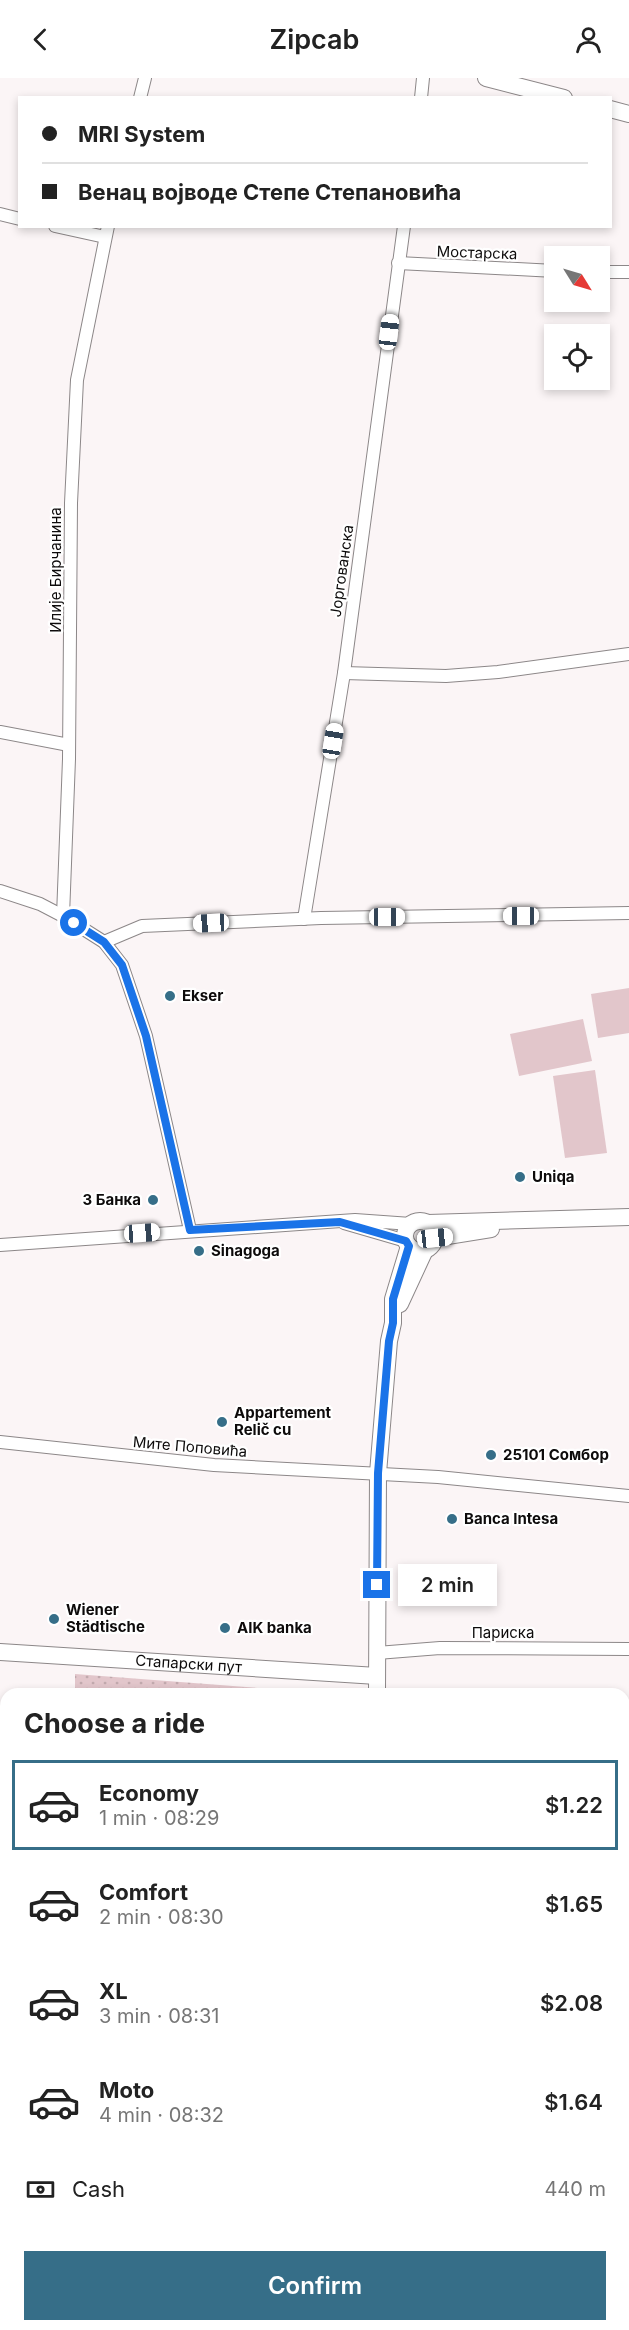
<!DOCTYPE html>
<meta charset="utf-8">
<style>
body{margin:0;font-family:Inter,sans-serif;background:#f6f6f6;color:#222;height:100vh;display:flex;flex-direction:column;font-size:22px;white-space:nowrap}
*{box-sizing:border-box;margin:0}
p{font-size:20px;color:#767676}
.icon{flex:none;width:33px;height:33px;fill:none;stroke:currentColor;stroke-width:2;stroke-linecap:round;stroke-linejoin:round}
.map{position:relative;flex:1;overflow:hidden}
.drawer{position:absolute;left:0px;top:1610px;width:630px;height:644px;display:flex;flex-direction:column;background:#fff;border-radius:18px 18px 0 0;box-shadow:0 3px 9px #0003}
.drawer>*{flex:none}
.hud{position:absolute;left:18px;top:18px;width:594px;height:132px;border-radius:0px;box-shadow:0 3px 9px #0003;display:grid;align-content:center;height:132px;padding:0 24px;background:#fff}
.needle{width:39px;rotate:127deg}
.fabs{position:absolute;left:544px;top:168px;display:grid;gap:12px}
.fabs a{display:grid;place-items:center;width:66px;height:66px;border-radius:0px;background:#fff;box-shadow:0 3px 9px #0003;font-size:30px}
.end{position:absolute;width:27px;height:27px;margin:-14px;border:8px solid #1a73e8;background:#fff;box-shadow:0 0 0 3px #fff}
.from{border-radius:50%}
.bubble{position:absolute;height:42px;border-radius:0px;background:#fff;box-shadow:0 3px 9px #0003;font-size:20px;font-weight:600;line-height:42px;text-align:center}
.car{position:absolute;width:18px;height:36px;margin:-18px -9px;border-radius:8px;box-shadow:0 0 4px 2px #0007;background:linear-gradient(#fff 24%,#345 0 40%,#fff 0 76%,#345 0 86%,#fff 0)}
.hud b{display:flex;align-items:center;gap:21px;height:57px;font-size:22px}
.hud b+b{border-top:2px solid #e0e0e0}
.hud i{width:15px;height:15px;background:#222}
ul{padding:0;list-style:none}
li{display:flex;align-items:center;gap:18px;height:90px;margin:0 12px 9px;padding:0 12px;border:3px solid transparent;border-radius:0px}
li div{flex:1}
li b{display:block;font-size:22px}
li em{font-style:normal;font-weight:600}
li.on{border-color:#366e88}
li>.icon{width:54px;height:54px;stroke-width:1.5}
h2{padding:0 24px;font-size:27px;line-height:72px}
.pay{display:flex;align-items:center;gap:15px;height:66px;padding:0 24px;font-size:22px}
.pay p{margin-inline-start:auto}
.button{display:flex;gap:12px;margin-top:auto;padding:12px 24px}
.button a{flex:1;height:69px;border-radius:0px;background:#366e88;color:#fff;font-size:24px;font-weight:600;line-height:69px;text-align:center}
header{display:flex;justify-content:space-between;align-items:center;height:78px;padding:0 24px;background:#fff;font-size:27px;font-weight:600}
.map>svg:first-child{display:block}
.park{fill:url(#park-dots)}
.pitch{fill:#e2c6cb}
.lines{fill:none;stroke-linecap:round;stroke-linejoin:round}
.street-casing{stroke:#8c8788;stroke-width:14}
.secondary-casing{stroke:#8c8788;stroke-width:18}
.street{stroke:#fff;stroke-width:12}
.secondary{stroke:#fff;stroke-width:16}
.route{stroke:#1a73e8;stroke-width:8}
.poi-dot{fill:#366e88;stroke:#fff;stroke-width:2}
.labels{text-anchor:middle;stroke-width:4.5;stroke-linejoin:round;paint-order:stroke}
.street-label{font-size:15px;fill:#0d0b0b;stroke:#fff}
.poi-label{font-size:15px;font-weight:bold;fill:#0d0b0b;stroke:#fff;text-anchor:start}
</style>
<header><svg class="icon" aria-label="back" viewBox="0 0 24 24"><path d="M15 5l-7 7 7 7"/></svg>Zipcab<svg class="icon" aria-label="person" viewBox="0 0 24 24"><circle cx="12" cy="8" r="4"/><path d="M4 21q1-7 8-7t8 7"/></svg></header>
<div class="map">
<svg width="629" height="2252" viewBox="0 0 629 2252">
<defs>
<pattern id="park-dots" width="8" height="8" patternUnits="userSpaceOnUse" patternTransform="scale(1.5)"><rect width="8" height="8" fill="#e2c6cb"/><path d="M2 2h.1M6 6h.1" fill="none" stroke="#c1a9ad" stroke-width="1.8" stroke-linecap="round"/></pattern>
</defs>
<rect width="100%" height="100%" fill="#fbf5f6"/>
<g class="park">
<polygon points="75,1596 324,1615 75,1615"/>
<rect x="0" y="1752" width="6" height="182"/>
</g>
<g class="pitch">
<polygon points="629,910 629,955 598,960 591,916"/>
<polygon points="583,941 592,983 519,998 510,956"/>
<polygon points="595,992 607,1075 565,1080 553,998"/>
</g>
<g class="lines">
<g class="street-casing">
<g id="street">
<polyline points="140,20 145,0"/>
<polyline points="421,20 423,0"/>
<polyline points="0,136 20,141"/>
<polyline points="55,148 105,159"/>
<polyline points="398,185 555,193"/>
<polyline points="600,194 629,194"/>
<polyline points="344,595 446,598 498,594 629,576"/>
<polyline points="0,654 69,667"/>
<polyline points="0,813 40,826 63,838 104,864 122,887 146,958 190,1152"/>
<polyline points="63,838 69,681 71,425 77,302 108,148"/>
<polyline points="304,841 344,595 404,148"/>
<polyline points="104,864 142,848 321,840 629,835"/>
<polyline points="344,1145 406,1163"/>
<polyline points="0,1167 355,1142 411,1146"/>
<polyline points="0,1364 214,1387 438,1399 629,1418"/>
<polyline points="377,1575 440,1570 629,1571"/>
<polyline points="0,1939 6,1939"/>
<polyline points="624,1955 629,1956"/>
<polyline points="623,2252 629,2231"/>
</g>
</g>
<g class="secondary-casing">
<g id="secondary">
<polyline points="486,0 564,20"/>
<polyline points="610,31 629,36"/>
<circle cx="420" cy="1158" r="15"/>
<polyline points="428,1145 629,1139"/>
<polyline points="435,1160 491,1151"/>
<polyline points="400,1226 425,1172"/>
<path id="s1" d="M0 1574 377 1598"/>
<polyline points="377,1616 378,1395 389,1263 393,1245 393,1221 409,1168"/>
<polyline points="0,2139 6,2140"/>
<polyline points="301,2247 303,2252"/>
<polyline points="352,2247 353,2252"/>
</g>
</g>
<use href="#street" class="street"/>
<use href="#secondary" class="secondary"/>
</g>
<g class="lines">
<polyline class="route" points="74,845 104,864 122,887 146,958 190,1152 340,1144 406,1163 409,1168 393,1221 393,1245 389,1263 378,1395 377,1507"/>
</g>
<g class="poi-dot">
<circle cx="170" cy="918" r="6"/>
<circle cx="520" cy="1099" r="6"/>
<circle cx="153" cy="1122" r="6"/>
<circle cx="199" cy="1173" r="6"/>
<circle cx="222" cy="1344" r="6"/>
<circle cx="491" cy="1377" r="6"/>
<circle cx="452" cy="1441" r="6"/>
<circle cx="54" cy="1541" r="6"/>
<circle cx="225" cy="1550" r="6"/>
</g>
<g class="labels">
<g class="street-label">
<text transform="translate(477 175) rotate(2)" y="5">Мостарска</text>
<text transform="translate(56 492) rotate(-90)" y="5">Илије Бирчанина</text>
<text transform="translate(342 493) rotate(-82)" y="5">Јоргованска</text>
<text transform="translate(190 1369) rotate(5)" y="5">Мите Поповића</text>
<text x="503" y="1560">Париска</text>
<text dy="5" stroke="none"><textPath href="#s1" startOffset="189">Стапарски пут</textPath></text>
</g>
<g class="poi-label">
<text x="182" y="923">Ekser</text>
<text x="532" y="1104">Uniqa</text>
<text x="141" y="1127" text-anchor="end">3 Банка</text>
<text x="211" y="1178">Sinagoga</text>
<text x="234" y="1340">Appartement<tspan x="234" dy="17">Relič cu</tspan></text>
<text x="503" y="1382">25101 Сомбор</text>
<text x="464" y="1446">Banca Intesa</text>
<text x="66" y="1537">Wiener<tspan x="66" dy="17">Städtische</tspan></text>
<text x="237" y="1555">AIK banka</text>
</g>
</g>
</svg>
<div class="fabs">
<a><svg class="needle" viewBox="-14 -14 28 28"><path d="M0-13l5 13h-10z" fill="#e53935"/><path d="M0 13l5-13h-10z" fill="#767676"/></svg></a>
<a><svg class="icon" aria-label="locate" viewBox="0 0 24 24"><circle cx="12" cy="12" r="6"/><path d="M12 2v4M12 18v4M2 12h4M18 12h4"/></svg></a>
</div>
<i class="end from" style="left:74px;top:845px"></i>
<i class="end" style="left:377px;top:1507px"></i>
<div class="bubble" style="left:398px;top:1486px;width:99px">2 min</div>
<i class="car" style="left:389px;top:254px;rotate:7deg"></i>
<i class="car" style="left:333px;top:663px;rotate:9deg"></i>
<i class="car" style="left:521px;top:838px;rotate:270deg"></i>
<i class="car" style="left:387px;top:839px;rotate:90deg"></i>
<i class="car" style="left:211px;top:845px;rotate:267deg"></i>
<i class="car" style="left:142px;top:1155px;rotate:86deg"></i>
<i class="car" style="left:435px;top:1160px;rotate:84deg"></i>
<div class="hud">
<b><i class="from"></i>MRI System</b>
<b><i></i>Венац војводе Степе Степановића</b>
</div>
<section class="drawer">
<h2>Choose a ride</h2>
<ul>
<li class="on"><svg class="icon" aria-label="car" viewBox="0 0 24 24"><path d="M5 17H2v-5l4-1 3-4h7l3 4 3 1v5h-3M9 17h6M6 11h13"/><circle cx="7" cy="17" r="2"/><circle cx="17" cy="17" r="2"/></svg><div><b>Economy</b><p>1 min · 08:29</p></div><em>$1.22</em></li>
<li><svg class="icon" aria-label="car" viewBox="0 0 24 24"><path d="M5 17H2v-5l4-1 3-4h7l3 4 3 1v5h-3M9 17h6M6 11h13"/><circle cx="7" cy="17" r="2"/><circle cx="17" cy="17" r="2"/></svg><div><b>Comfort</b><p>2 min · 08:30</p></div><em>$1.65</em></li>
<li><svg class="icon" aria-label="car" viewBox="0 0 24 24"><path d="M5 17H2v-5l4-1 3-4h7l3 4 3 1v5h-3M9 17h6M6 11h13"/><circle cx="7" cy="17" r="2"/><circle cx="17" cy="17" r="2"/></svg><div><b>XL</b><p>3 min · 08:31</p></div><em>$2.08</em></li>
<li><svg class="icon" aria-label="car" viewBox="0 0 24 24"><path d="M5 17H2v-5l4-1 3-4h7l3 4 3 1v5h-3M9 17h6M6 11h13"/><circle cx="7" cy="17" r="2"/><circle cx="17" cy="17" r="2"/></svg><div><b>Moto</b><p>4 min · 08:32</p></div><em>$1.64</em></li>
</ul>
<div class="pay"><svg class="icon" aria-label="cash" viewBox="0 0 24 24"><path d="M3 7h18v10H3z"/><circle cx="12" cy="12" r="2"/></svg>Cash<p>440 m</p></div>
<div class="button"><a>Confirm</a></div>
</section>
</div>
